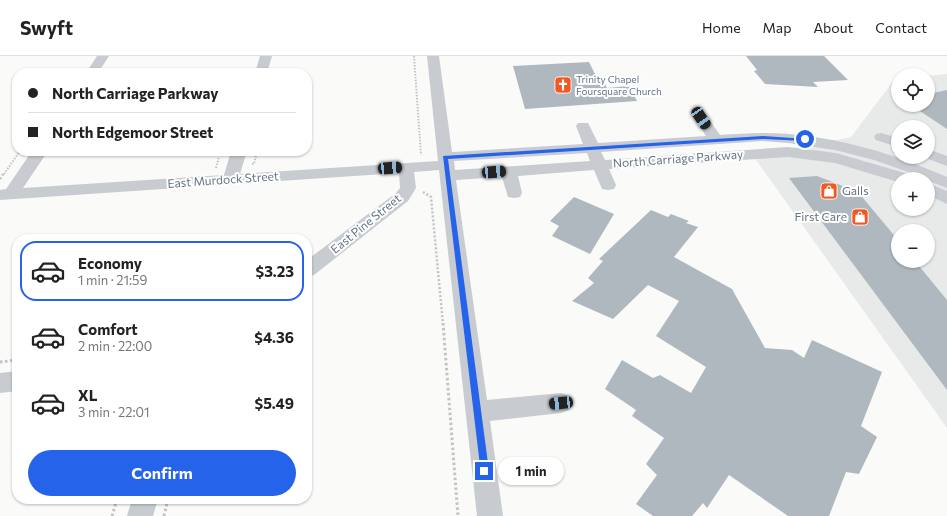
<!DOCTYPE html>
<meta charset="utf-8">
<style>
body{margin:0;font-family:Commissioner,sans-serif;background:#f6f6f6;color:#222;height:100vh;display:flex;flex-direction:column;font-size:15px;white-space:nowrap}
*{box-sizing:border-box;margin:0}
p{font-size:13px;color:#767676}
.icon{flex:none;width:22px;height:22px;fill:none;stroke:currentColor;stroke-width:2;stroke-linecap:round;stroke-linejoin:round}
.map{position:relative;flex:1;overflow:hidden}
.details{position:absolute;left:12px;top:178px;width:300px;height:270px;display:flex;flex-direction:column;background:#fff;border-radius:16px;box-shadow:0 1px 3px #0004}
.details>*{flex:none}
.hud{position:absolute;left:12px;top:12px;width:300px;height:88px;border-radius:16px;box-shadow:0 1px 3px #0004;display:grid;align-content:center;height:88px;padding:0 16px;background:#fff}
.tools{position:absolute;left:891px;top:12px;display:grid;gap:8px}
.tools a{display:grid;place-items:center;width:44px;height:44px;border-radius:50%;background:#fff;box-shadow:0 1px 3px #0004;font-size:20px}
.end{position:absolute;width:18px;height:18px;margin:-9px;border:5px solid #2563eb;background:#fff;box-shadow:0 0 0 2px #fff}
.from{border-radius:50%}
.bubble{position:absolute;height:28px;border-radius:14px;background:#fff;box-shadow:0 1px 3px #0004;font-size:13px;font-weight:700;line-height:28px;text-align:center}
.car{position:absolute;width:12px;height:24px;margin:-12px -6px;border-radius:5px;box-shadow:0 0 3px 1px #0007;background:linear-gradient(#222 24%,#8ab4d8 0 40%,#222 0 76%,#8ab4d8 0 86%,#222 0)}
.hud b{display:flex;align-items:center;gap:14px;height:38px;font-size:15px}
.hud b+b{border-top:1px solid #e0e0e0}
.hud i{width:10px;height:10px;background:#222}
ul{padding:7px 0 0;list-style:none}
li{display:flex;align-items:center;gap:12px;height:60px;margin:0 8px 6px;padding:0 8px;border:2px solid transparent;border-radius:16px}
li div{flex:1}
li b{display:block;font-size:15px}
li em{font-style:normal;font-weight:700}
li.selected{border-color:#2563eb}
li>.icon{width:36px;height:36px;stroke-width:1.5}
.cta{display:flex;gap:8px;margin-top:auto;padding:8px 16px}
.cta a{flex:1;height:46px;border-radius:24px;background:#2563eb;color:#fff;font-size:16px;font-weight:700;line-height:46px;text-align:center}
header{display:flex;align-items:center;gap:24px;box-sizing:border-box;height:56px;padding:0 20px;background:#fff;border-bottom:1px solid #e0e0e0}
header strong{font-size:19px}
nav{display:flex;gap:22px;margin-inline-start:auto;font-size:14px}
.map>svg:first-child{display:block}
.built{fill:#e8e9e9;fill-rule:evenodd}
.building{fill:#b0b8bf}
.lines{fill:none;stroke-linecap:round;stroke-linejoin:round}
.path-far2{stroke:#c1c4c6;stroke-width:2;stroke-dasharray:1.5 1.5;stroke-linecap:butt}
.path-far1{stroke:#c1c4c6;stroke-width:2.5;stroke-dasharray:2 2;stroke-linecap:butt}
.path{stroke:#c1c4c6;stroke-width:3;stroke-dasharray:2.5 2.5;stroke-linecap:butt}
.minor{fill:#c8ccd0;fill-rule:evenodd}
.route{fill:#2563eb}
.labels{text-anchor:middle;stroke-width:4;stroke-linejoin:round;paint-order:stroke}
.far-poi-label{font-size:10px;fill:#637485;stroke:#fff;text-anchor:start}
.street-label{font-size:12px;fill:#637485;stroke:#fff}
.poi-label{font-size:12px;fill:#637485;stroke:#fff;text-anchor:start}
</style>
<header>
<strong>Swyft</strong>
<nav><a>Home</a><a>Map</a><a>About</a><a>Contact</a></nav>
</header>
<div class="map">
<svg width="947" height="460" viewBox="0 0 947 460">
<rect width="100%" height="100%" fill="#fafaf8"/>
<path class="built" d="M947 18V372L754 101 851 81 894 24 898 23V49H928V20ZM898 71H928V101H898ZM898 123H928V153H898ZM898 175H928V205H898Z"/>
<g class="building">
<polygon points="746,0 824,0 848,24 813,26 818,31 765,28 754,15 757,14"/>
<polygon points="589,6 599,26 604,26 607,32 629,30 637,45 525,53 513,10"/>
<polygon points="947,34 947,73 911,49 928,49 928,38"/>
<polygon points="817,120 858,136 898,184 898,205 915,205 947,244 947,334 789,122"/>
<polygon points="574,141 614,158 590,198 552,180 559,170 550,165"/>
<polygon points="651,154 668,161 671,158 689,165 686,167 698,171 674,201 732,233 765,292 792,294 804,302 812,284 882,316 861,370 877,381 859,418 846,416 829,460 788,460 729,419 707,452 703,447 692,460 653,460 636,448 657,419 646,408 664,382 632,360 636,354 605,333 622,304 653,322 660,319 691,337 706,311 656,280 679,245 648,229 613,263 572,245 594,227 588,222 603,205 599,203"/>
</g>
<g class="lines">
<g class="path-far2">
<polyline points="414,0 421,99"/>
<polyline points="252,108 254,108 257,95"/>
<polyline points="216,112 219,101"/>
<polyline points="4,118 20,95"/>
</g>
<g class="path-far1">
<polyline points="0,123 4,117"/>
<polyline points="423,136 431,141 443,268"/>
</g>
<g class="path">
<polyline points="443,267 458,460"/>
<polyline points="0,306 17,304"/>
<polyline points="112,460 117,443"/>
<polyline points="164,460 168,443"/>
</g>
<g class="minor">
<polygon points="97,0 109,0 98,17 86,17"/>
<polygon points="260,0 272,0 267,17 255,17"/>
<path d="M427 0H439L452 96 583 88 576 70 578 67H588L598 87 706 80 694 62 696 59H706L720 79C734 78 749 77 763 77 826 77 890 96 947 121V132L928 125V123L874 104 835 94 788 87 763 85 601 96 605 104 788 91 836 97 912 119 914 123H898V126L835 107 788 101 609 113 616 129 614 133 608 134 602 133 594 114 518 120 522 137 520 141 514 142 508 141 502 121 456 124 487 344 561 337 569 340 572 347 569 354 561 357 490 365 503 460H477L439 114 414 116 416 132 408 145 314 219 307 221V204L396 137 400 132 399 117 0 144V134L6 133 32 95H48L23 132 224 119 231 95H247L240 118 438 105ZM587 97 590 105 455 114 454 105Z"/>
<polygon points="881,77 898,82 898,91 876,84 874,81 876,78"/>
<polygon points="928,93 947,100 947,110 923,101 928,101"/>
<polygon points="928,127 947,135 947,148 928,139"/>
<polygon points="17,315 17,335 0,337 0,317"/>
<polygon points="132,443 158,443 153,460 127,460"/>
</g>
</g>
<polygon class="route" points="763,80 808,83 805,85 763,83 448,103 489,415 484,420 481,418 443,100"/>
<defs>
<g id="church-square" transform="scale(0.9)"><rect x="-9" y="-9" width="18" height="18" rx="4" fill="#f15920" stroke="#fff"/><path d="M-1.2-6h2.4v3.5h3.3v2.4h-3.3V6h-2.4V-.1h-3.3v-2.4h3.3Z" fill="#fff"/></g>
<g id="shop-square" transform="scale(0.9)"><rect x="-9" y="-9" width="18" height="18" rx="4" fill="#f15920" stroke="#fff"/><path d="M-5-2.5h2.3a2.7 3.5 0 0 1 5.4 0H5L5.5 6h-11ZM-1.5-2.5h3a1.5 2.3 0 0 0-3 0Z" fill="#fff"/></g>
</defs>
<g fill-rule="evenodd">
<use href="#church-square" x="563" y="29"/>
<use href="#shop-square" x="829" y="135"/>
<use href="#shop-square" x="860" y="161"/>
</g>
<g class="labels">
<g class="far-poi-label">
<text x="576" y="27">Trinity Chapel<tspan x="576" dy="12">Foursquare Church</tspan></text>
</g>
<g class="street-label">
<text transform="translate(678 103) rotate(-4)" y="4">North Carriage Parkway</text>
<text transform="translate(223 124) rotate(-4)" y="4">East Murdock Street</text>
<text transform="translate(366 168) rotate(-39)" y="4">East Pine Street</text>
</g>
<g class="poi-label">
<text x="842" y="139">Galls</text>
<text x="847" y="165" text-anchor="end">First Care</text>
</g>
</g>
</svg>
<div class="tools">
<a><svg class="icon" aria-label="locate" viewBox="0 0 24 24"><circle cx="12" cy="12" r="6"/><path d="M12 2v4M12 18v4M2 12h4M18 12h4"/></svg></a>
<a><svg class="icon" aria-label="layers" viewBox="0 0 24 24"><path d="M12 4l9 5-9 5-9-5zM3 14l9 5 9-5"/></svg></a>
<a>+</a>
<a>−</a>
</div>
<i class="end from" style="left:805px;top:83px"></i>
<i class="end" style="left:484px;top:415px"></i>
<div class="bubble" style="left:498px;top:401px;width:66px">1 min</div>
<i class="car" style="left:701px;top:62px;rotate:146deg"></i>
<i class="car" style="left:390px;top:112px;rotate:86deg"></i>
<i class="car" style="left:494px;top:116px;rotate:86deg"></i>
<i class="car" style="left:561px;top:347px;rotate:264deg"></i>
<div class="hud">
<b><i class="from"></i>North Carriage Parkway</b>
<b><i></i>North Edgemoor Street</b>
</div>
<section class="details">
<ul>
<li class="selected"><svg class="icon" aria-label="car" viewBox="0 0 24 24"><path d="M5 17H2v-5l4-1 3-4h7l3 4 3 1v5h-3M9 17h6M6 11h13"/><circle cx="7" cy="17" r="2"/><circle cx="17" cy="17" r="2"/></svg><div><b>Economy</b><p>1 min · 21:59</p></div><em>$3.23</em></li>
<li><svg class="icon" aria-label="car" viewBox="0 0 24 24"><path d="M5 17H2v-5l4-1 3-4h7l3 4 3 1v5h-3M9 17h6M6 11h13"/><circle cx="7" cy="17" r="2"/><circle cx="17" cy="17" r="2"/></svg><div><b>Comfort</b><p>2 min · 22:00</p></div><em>$4.36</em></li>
<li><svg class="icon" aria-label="car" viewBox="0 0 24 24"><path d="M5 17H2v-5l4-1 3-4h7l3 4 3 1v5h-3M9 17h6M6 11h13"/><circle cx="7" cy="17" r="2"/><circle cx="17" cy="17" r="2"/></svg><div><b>XL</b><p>3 min · 22:01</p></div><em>$5.49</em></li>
</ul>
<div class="cta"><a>Confirm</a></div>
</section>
</div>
